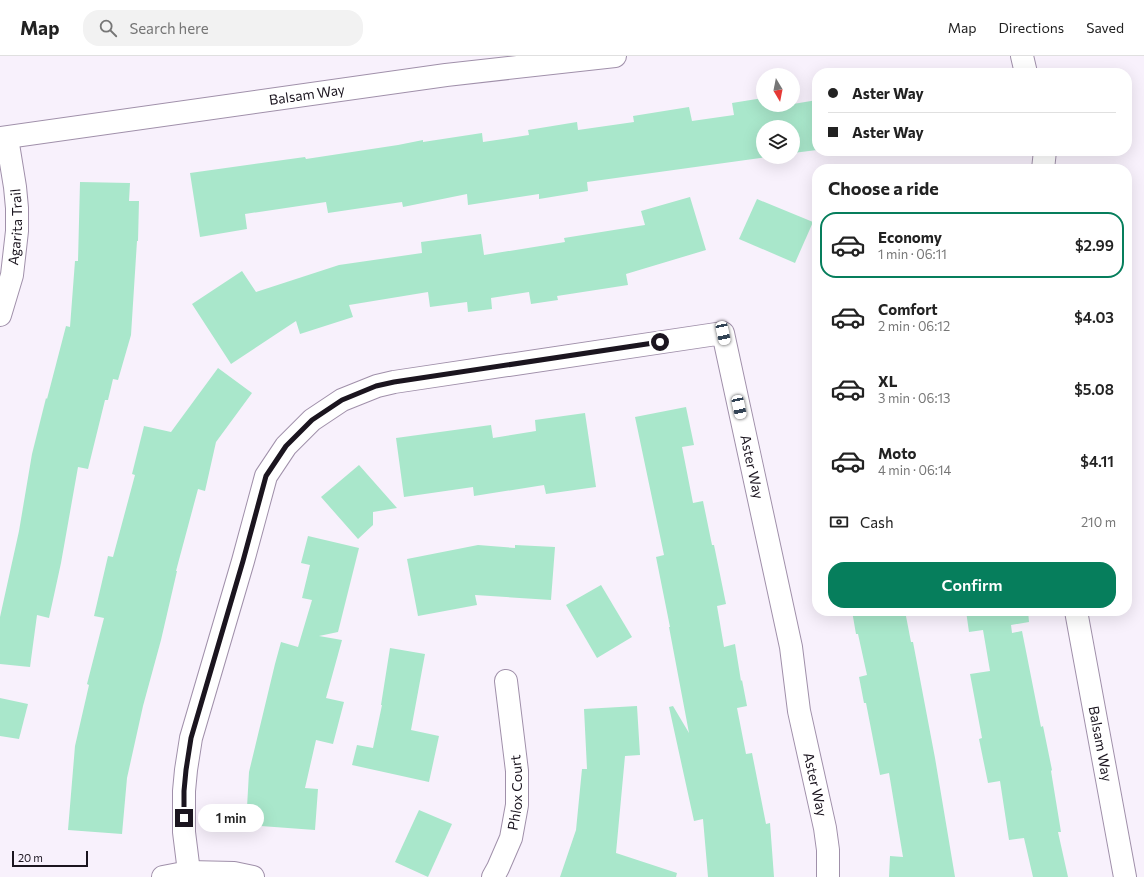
<!DOCTYPE html>
<meta charset="utf-8">
<style>
body{margin:0;font-family:Commissioner,sans-serif;background:#f2f2f2;color:#222;height:100vh;display:flex;flex-direction:column;font-size:15px;white-space:nowrap}
*{box-sizing:border-box;margin:0}
p{font-size:13px;color:#767676}
.icon{flex:none;width:22px;height:22px;fill:none;stroke:currentColor;stroke-width:2;stroke-linecap:round;stroke-linejoin:round}
.map{position:relative;flex:1;overflow:hidden}
.sheet{position:absolute;left:812px;top:108px;width:320px;height:452px;display:flex;flex-direction:column;background:#fff;border-radius:16px;box-shadow:0 4px 16px #0002}
.sheet>*{flex:none}
.guide{position:absolute;left:812px;top:12px;width:320px;height:88px;border-radius:16px;box-shadow:0 4px 16px #0002;display:grid;align-content:center;height:88px;padding:0 16px;background:#fff}
.needle{width:26px;rotate:170deg}
.tools{position:absolute;left:756px;top:12px;display:grid;gap:8px}
.tools a{display:grid;place-items:center;width:44px;height:44px;border-radius:50%;background:#fff;box-shadow:0 4px 16px #0002;font-size:20px}
.scale{position:absolute;left:12px;bottom:10px;width:76px;box-sizing:border-box;padding-left:4px;border:2px solid #1b151f;border-top:0;font-size:11px;line-height:14px;white-space:nowrap;color:#1b151f;-webkit-text-stroke:3px #f8f1fc;paint-order:stroke}
.end{position:absolute;width:18px;height:18px;margin:-9px;border:5px solid #1b151f;background:#fff;box-shadow:0 0 0 2px #fff}
.from{border-radius:50%}
.bubble{position:absolute;height:28px;border-radius:14px;background:#fff;box-shadow:0 4px 16px #0002;font-size:13px;font-weight:600;line-height:28px;text-align:center}
.car{position:absolute;width:12px;height:24px;margin:-12px -6px;border-radius:5px;box-shadow:0 0 3px 1px #0007;background:linear-gradient(#fff 24%,#345 0 40%,#fff 0 76%,#345 0 86%,#fff 0)}
.guide b{display:flex;align-items:center;gap:14px;height:38px;font-size:15px}
.guide b+b{border-top:1px solid #e0e0e0}
.guide i{width:10px;height:10px;background:#222}
ul{padding:0;list-style:none}
li{display:flex;align-items:center;gap:12px;height:66px;margin:0 8px 6px;padding:0 8px;border:2px solid transparent;border-radius:16px}
li div{flex:1}
li b{display:block;font-size:15px}
li em{font-style:normal;font-weight:600}
li.active{border-color:#067e5c}
li>.icon{width:36px;height:36px;stroke-width:1.5}
h2{padding:0 16px;font-size:18px;line-height:48px}
.pay{display:flex;align-items:center;gap:10px;height:44px;padding:0 16px;font-size:15px}
.pay p{margin-inline-start:auto}
.button{display:flex;gap:8px;margin-top:auto;padding:8px 16px}
.button a{flex:1;height:46px;border-radius:16px;background:#067e5c;color:#fff;font-size:16px;font-weight:600;line-height:46px;text-align:center}
header{display:flex;align-items:center;gap:24px;box-sizing:border-box;height:56px;padding:0 20px;background:#fff;border-bottom:1px solid #e0e0e0}
header strong{font-size:19px}
nav{display:flex;gap:22px;margin-inline-start:auto;font-size:14px}
.search{width:280px;height:36px;background:#f2f2f2;display:flex;align-items:center;gap:10px;box-sizing:border-box;padding:0 14px;border-radius:16px;color:#767676;font-size:15px}
.map>svg:first-child{display:block}
.building{fill:#a9e7cb}
.lines{fill:none;stroke-linecap:round;stroke-linejoin:round}
.minor-casing{stroke:#a090aa;stroke-width:24}
.minor{stroke:#fff;stroke-width:22}
.route{stroke:#1b151f;stroke-width:5}
.labels{text-anchor:middle;stroke-width:4;stroke-linejoin:round;paint-order:stroke}
.street-label{font-size:14px;fill:#1b151f;stroke:#f8f1fc}
</style>
<header>
<strong>Map</strong>
<div class="search"><svg class="icon" aria-label="search" viewBox="0 0 24 24"><circle cx="10" cy="10" r="6"/><path d="M15 15l6 6"/></svg>Search here</div>
<nav><a>Map</a><a>Directions</a><a>Saved</a></nav>
</header>
<div class="map">
<svg width="1144" height="821" viewBox="0 0 1144 821">
<rect width="100%" height="100%" fill="#f8f1fc"/>
<g class="building">
<polygon points="763,42 763,49 793,49 793,47 793,48 817,44 817,94 793,97 793,71 763,71 763,101 767,101 587,126 588,135 539,143 539,138 468,149 467,138 403,151 402,146 328,157 326,146 245,158 247,173 200,181 190,117 305,101 306,103 398,89 423,84 423,86 482,77 483,86 529,79 528,74 577,66 578,74 634,66 633,60 689,51 692,65 734,59 732,47"/>
<polygon points="80,126 130,127 129,145 139,145 138,185 137,185 131,279 118,324 113,323 108,344 105,344 88,413 78,411 61,507 49,562 37,559 30,611 0,608 0,561 19,475 32,398 46,342 47,343 66,270 70,271 75,205 78,205"/>
<polygon points="690,141 706,194 626,218 628,229 557,240 558,244 531,248 529,236 491,242 492,253 468,256 467,246 430,251 428,236 349,249 353,261 300,278 296,265 231,308 192,248 242,215 256,236 339,209 422,197 421,186 481,178 484,199 565,186 564,182 645,169 641,155"/>
<polygon points="757,143 813,166 795,207 739,183"/>
<polygon points="218,312 252,337 216,386 205,435 198,433 176,515 177,515 161,584 143,650 127,722 122,778 68,774 75,690 89,629 87,628 104,562 94,560 108,500 113,501 135,419 132,418 144,370 171,376"/>
<polygon points="686,351 694,389 682,391 693,447 703,445 712,489 714,489 726,548 717,550 724,591 735,588 741,625 742,624 747,650 737,652 746,698 752,697 766,768 770,767 774,821 708,821 703,763 694,765 669,651 673,650 689,677 669,571 670,571 656,501 664,499 635,361"/>
<polygon points="585,357 596,431 546,438 544,429 474,440 473,431 404,441 396,382 491,369 493,382 536,375 535,364"/>
<polygon points="359,409 397,452 373,456 373,469 358,483 321,441"/>
<polygon points="308,480 359,492 338,576 319,580 342,584 326,642 344,646 333,688 316,684 305,732 318,733 315,774 246,769 249,716 275,608 281,586 298,591 312,544 302,542 310,509 301,507"/>
<polygon points="478,489 515,492 515,489 555,491 551,544 475,539 477,549 418,560 407,503"/>
<polygon points="601,529 632,581 597,602 566,549"/>
<polygon points="852,555 905,555 911,586 913,586 935,702 955,821 889,821 890,800 903,801 889,717 880,719 866,647 864,647 859,621 867,619 858,578 856,578"/>
<polygon points="966,555 1028,555 1029,566 1011,569 1012,577 1022,575 1041,671 1043,670 1052,714 1051,715 1061,776 1058,776 1068,821 1033,821 1024,782 1009,784 1000,725 988,727 979,683 982,682 970,618 990,615 983,574 969,576"/>
<polygon points="390,592 425,598 411,674 439,680 429,726 352,709 357,689 373,692 382,649 381,649"/>
<polygon points="0,642 28,648 19,683 0,680"/>
<polygon points="637,650 640,699 625,700 616,797 677,817 676,821 560,821 576,774 582,713 587,713 584,653"/>
<polygon points="419,754 452,768 428,821 395,806"/>
</g>
<g class="lines">
<g class="minor-casing">
<g id="minor">
<polyline points="1022,0 1026,17"/>
<path id="s1" d="M0 82 446 19 615 0"/>
<polyline points="1043,113 1045,95"/>
<path id="s2" d="M0 259 12 219 17 175V152L15 131 7 82"/>
<path id="s3" d="M1076 555 1125 821"/>
<path id="s4" d="M189 816 184 776V735L186 714 191 682 243 505 266 420 286 390 312 364 342 344 377 330 394 326 723 277 791 591 799 655 825 772 828 794V821"/>
<polyline points="163,821 189,816 234,817 253,821"/>
<path id="s5" d="M493 821 498 812 511 782 517 749V715L506 625"/>
</g>
</g>
<use href="#minor" class="minor"/>
</g>
<g class="lines">
<polyline class="route" points="184,762 184,735 186,714 191,682 243,505 266,420 286,390 312,364 342,344 376,330 394,326 660,286"/>
</g>
<g class="labels">
<g class="street-label">
<text dy="5" stroke="none"><textPath href="#s1" startOffset="310">Balsam Way</textPath></text>
<text dy="5" stroke="none"><textPath href="#s2" startOffset="90">Agarita Trail</textPath></text>
<text dy="5" stroke="none"><textPath href="#s4" startOffset="1041">Aster Way</textPath></text>
<text dy="5" stroke="none"><textPath href="#s3" startOffset="135">Balsam Way</textPath></text>
<text dy="5" stroke="none"><textPath href="#s4" startOffset="1365">Aster Way</textPath></text>
<text dy="5" stroke="none"><textPath href="#s5" startOffset="89">Phlox Court</textPath></text>
</g>
</g>
</svg>
<div class="tools">
<a><svg class="needle" viewBox="-14 -14 28 28"><path d="M0-13l5 13h-10z" fill="#e53935"/><path d="M0 13l5-13h-10z" fill="#767676"/></svg></a>
<a><svg class="icon" aria-label="layers" viewBox="0 0 24 24"><path d="M12 4l9 5-9 5-9-5zM3 14l9 5 9-5"/></svg></a>
</div>
<div class="scale">20 m</div>
<i class="end from" style="left:660px;top:286px"></i>
<i class="end" style="left:184px;top:762px"></i>
<div class="bubble" style="left:198px;top:748px;width:66px">1 min</div>
<i class="car" style="left:723px;top:277px;rotate:168deg"></i>
<i class="car" style="left:739px;top:351px;rotate:168deg"></i>
<div class="guide">
<b><i class="from"></i>Aster Way</b>
<b><i></i>Aster Way</b>
</div>
<section class="sheet">
<h2>Choose a ride</h2>
<ul>
<li class="active"><svg class="icon" aria-label="car" viewBox="0 0 24 24"><path d="M5 17H2v-5l4-1 3-4h7l3 4 3 1v5h-3M9 17h6M6 11h13"/><circle cx="7" cy="17" r="2"/><circle cx="17" cy="17" r="2"/></svg><div><b>Economy</b><p>1 min · 06:11</p></div><em>$2.99</em></li>
<li><svg class="icon" aria-label="car" viewBox="0 0 24 24"><path d="M5 17H2v-5l4-1 3-4h7l3 4 3 1v5h-3M9 17h6M6 11h13"/><circle cx="7" cy="17" r="2"/><circle cx="17" cy="17" r="2"/></svg><div><b>Comfort</b><p>2 min · 06:12</p></div><em>$4.03</em></li>
<li><svg class="icon" aria-label="car" viewBox="0 0 24 24"><path d="M5 17H2v-5l4-1 3-4h7l3 4 3 1v5h-3M9 17h6M6 11h13"/><circle cx="7" cy="17" r="2"/><circle cx="17" cy="17" r="2"/></svg><div><b>XL</b><p>3 min · 06:13</p></div><em>$5.08</em></li>
<li><svg class="icon" aria-label="car" viewBox="0 0 24 24"><path d="M5 17H2v-5l4-1 3-4h7l3 4 3 1v5h-3M9 17h6M6 11h13"/><circle cx="7" cy="17" r="2"/><circle cx="17" cy="17" r="2"/></svg><div><b>Moto</b><p>4 min · 06:14</p></div><em>$4.11</em></li>
</ul>
<div class="pay"><svg class="icon" aria-label="cash" viewBox="0 0 24 24"><path d="M3 7h18v10H3z"/><circle cx="12" cy="12" r="2"/></svg>Cash<p>210 m</p></div>
<div class="button"><a>Confirm</a></div>
</section>
</div>
